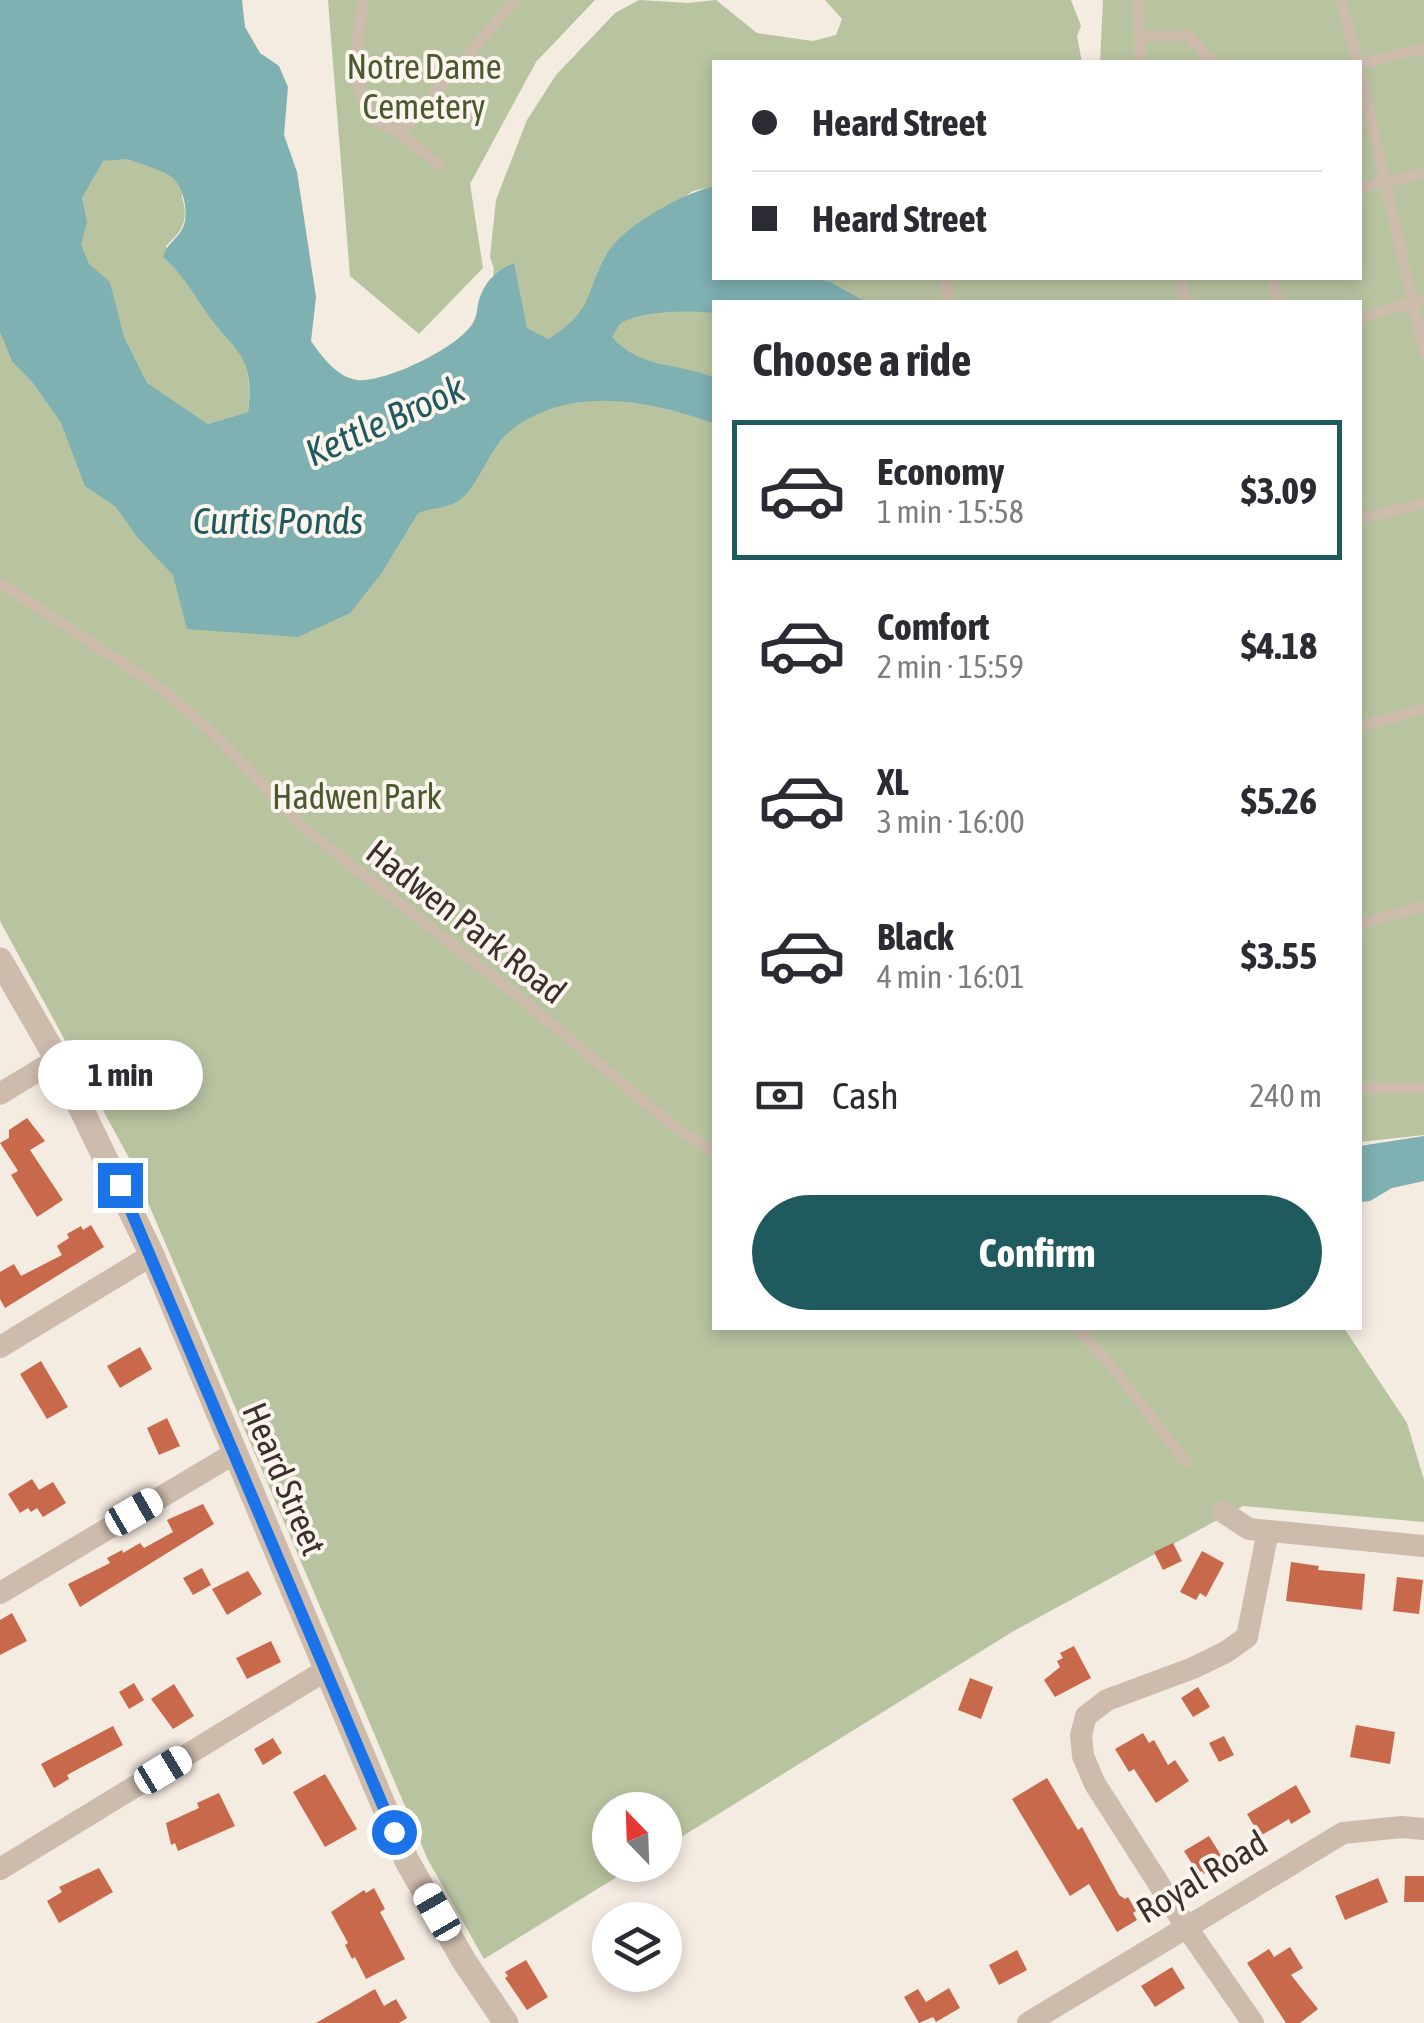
<!DOCTYPE html>
<meta charset="utf-8">
<style>
body{margin:0;font-family:"Asap Condensed",sans-serif;background:#f7f7f7;color:#2b2b33;height:100vh;display:flex;flex-direction:column;font-size:38px;white-space:nowrap}
*{box-sizing:border-box;margin:0}
p{font-size:32px;color:#7c7c81}
.icon{flex:none;width:55px;height:55px;fill:none;stroke:currentColor;stroke-width:2;stroke-linecap:round;stroke-linejoin:round}
.map{position:relative;flex:1;overflow:hidden}
.details{position:absolute;left:712px;top:300px;width:650px;height:1030px;display:flex;flex-direction:column;background:#fff;border-radius:0px;box-shadow:0 5px 15px #0003}
.details>*{flex:none}
.banner{position:absolute;left:712px;top:60px;width:650px;height:220px;border-radius:0px;box-shadow:0 5px 15px #0003;display:grid;align-content:center;height:220px;padding:0 40px;background:#fff}
.needle{width:65px;rotate:337deg}
.controls{position:absolute;left:592px;top:1792px;display:grid;gap:20px}
.controls a{display:grid;place-items:center;width:90px;height:90px;border-radius:50%;background:#fff;box-shadow:0 5px 15px #0003;font-size:50px}
.end{position:absolute;width:45px;height:45px;margin:-22px;border:12px solid #1a73e8;background:#fff;box-shadow:0 0 0 5px #fff}
.from{border-radius:50%}
.bubble{position:absolute;height:70px;border-radius:35px;background:#fff;box-shadow:0 5px 15px #0003;font-size:32px;font-weight:700;line-height:70px;text-align:center}
.car{position:absolute;width:30px;height:60px;margin:-30px -15px;border-radius:12px;box-shadow:0 0 8px 2px #0007;background:linear-gradient(#fff 24%,#345 0 40%,#fff 0 76%,#345 0 86%,#fff 0)}
.banner b{display:flex;align-items:center;gap:35px;height:95px;font-size:38px}
.banner b+b{border-top:2px solid #e1e1e2}
.banner i{width:25px;height:25px;background:#2b2b33}
ul{padding:0;list-style:none}
li{display:flex;align-items:center;gap:30px;height:140px;margin:0 20px 15px;padding:0 20px;border:5px solid transparent;border-radius:0px}
li div{flex:1}
li b{display:block;font-size:38px}
li em{font-style:normal;font-weight:700}
li.current{border-color:#1f5a5e}
li>.icon{width:90px;height:90px;stroke-width:1.5}
h2{padding:0 40px;font-size:45px;line-height:120px}
.pay{display:flex;align-items:center;gap:25px;height:110px;padding:0 40px;font-size:38px}
.pay p{margin-inline-start:auto}
.cta{display:flex;gap:20px;margin-top:auto;padding:20px 40px}
.cta a{flex:1;height:115px;border-radius:60px;background:#1f5a5e;color:#fff;font-size:40px;font-weight:700;line-height:115px;text-align:center}
.map>svg:first-child{display:block}
.green{fill:#b8c4a0}
.water{fill:#7fb0b2;fill-rule:evenodd}
.building{fill:#c8694b}
.lines{fill:none;stroke-linecap:round;stroke-linejoin:round}
.service{stroke:#cdbbac;stroke-width:11}
.minor{stroke:#cdbbac;stroke-width:22}
.tertiary{stroke:#cdbbac;stroke-width:25}
.route{stroke:#1a73e8;stroke-width:12}
.labels{text-anchor:middle;stroke-width:8;stroke-linejoin:round;paint-order:stroke}
.park-label{font-size:35px;fill:#4a5a2e;stroke:#fbf5ee}
.street-label{font-size:35px;fill:#3b302b;stroke:#fbf5ee}
.water-label{font-size:38px;font-style:italic;fill:#1f5a5e;stroke:#fbf5ee}
</style>
<div class="map">
<svg width="1424" height="2023" viewBox="0 0 1424 2023">
<rect width="100%" height="100%" fill="#f4ebe1"/>
<g class="green">
<path d="M0 0H178L182 197C189 220 183 230 166 246 177 267 189 288 203 308 234 353 254 348 248 412L208 424 147 384 166 433 314 405 454 353 479 315 492 283 494 269 490 257 496 200 527 120 556 75 615 13 639 0 688 3 716 0 757 33 813 41 836 35 842 19 825 0H1071L1081 26 1077 36 1082 62H715V186L693 191 606 255 591 296 573 323 548 339 528 329 539 346 715 278H1360V62H1100L1103 0H1424V1135L1360 1142V302H715V1328H1344L1407 1423 1424 1480V1522L1243 1506 1012 1632 665 1847V1810H610V1865H636L484 1959 428 1860 129 1158 0 921Z"/>
<polygon points="328,0 595,0 536,62 470,184 483,268 419,334 350,276"/>
</g>
<g class="water">
<path d="M0 0H242L245 27 260 53 279 66 288 87 284 135 297 172 316 297 311 341C322 357 337 377 357 380 386 383 459 347 473 323 477 317 477 307 479 300 485 281 496 271 514 263L527 328 548 339C592 312 584 298 605 257 620 227 683 193 715 186V278H801L828 281 866 302H715V313C694 310 637 310 620 324 618 326 614 335 612 337 641 370 678 362 715 378V424C650 400 569 384 510 431 489 448 481 482 461 499 451 508 430 508 418 513L381 574 350 613 298 637 187 629 173 575 137 537 116 507 85 486 61 423 34 384 12 361 0 332ZM128 159C142 165 162 169 173 178 185 189 190 219 181 231 174 242 167 244 163 257 181 272 190 289 203 308 231 350 256 352 248 412L208 424 147 383 124 337 110 282 89 264 81 244 87 222 82 198 103 161Z"/>
<polygon points="1424,1136 1424,1181 1392,1188 1370,1201 1360,1202 1360,1146"/>
</g>
<g class="building">
<polygon points="27,1118 45,1141 30,1150 63,1200 37,1217 11,1175 18,1171 0,1143 9,1138 9,1130"/>
<polygon points="91,1225 104,1247 5,1308 0,1299 0,1272 14,1264 21,1276 62,1255 57,1246 69,1238 67,1234 81,1226 83,1230"/>
<polygon points="140,1347 152,1369 120,1388 107,1366"/>
<polygon points="41,1361 68,1407 47,1419 20,1374"/>
<polygon points="167,1418 180,1446 159,1455 147,1428"/>
<polygon points="32,1479 39,1490 53,1482 66,1503 43,1517 37,1508 31,1512 28,1508 20,1513 8,1494"/>
<polygon points="203,1504 214,1524 80,1607 68,1584 110,1563 107,1558 122,1550 123,1553 140,1543 144,1548 173,1532 167,1520"/>
<polygon points="1173,1543 1182,1561 1163,1570 1154,1552"/>
<polygon points="1202,1551 1224,1563 1206,1597 1200,1593 1196,1600 1180,1592"/>
<polygon points="1291,1562 1319,1566 1318,1570 1365,1574 1362,1610 1286,1601"/>
<polygon points="202,1568 211,1585 193,1595 183,1578"/>
<polygon points="248,1571 262,1594 227,1615 212,1589"/>
<polygon points="1397,1577 1423,1580 1419,1614 1393,1611"/>
<polygon points="12,1613 27,1641 0,1655 0,1620"/>
<polygon points="271,1641 281,1662 247,1679 236,1658"/>
<polygon points="1074,1646 1091,1678 1055,1697 1044,1680 1060,1667 1057,1661 1063,1658 1060,1653"/>
<polygon points="970,1678 993,1687 981,1719 958,1710"/>
<polygon points="134,1683 144,1700 129,1709 119,1692"/>
<polygon points="174,1684 194,1716 173,1729 151,1699"/>
<polygon points="1198,1687 1210,1707 1193,1717 1181,1698"/>
<polygon points="1356,1725 1395,1732 1390,1764 1350,1757"/>
<polygon points="113,1726 123,1745 67,1775 69,1779 54,1788 41,1764"/>
<polygon points="1143,1733 1149,1743 1154,1740 1168,1765 1175,1760 1189,1781 1156,1803 1134,1769 1129,1772 1115,1749"/>
<polygon points="1224,1736 1234,1755 1219,1762 1209,1743"/>
<polygon points="273,1738 282,1753 263,1765 254,1749"/>
<polygon points="325,1774 357,1829 325,1847 293,1792"/>
<polygon points="1047,1778 1078,1830 1082,1827 1119,1895 1125,1899 1128,1897 1136,1911 1133,1913 1137,1920 1117,1932 1089,1884 1070,1896 1012,1799"/>
<polygon points="1296,1785 1311,1812 1291,1824 1289,1819 1260,1836 1247,1814"/>
<polygon points="219,1793 235,1826 178,1851 175,1843 171,1845 166,1823 199,1808 197,1803"/>
<polygon points="1209,1836 1225,1862 1204,1874 1202,1871 1198,1873 1184,1851"/>
<polygon points="99,1868 113,1892 59,1923 47,1901 62,1892 59,1887"/>
<polygon points="1405,1876 1424,1876 1424,1902 1404,1902"/>
<polygon points="1378,1878 1388,1902 1345,1920 1335,1896"/>
<polygon points="374,1888 385,1909 380,1912 405,1959 366,1979 355,1957 352,1959 345,1945 348,1943 331,1912 364,1890 366,1893"/>
<polygon points="1290,1947 1303,1968 1291,1975 1318,2009 1300,2023 1286,2023 1247,1963 1269,1949 1274,1957"/>
<polygon points="1017,1950 1027,1970 999,1985 989,1965"/>
<polygon points="526,1960 548,1997 527,2010 505,1978 508,1976 505,1972"/>
<polygon points="1172,1967 1185,1988 1155,2007 1141,1986"/>
<polygon points="949,1988 960,2008 936,2022 933,2017 919,2023 904,1997 918,1989 926,2002"/>
<polygon points="375,1989 384,2006 396,1999 407,2018 399,2023 316,2023"/>
</g>
<g class="lines">
<g class="service">
<path d="M363 0C358 43 342 116 397 131L407 126 515 0"/>
<polyline points="1138,0 1140,36 1188,36 1212,62"/>
<polyline points="1341,0 1358,62"/>
<polyline points="1140,36 1140,62"/>
<polyline points="1360,64 1424,48"/>
<polyline points="1360,72 1385,182 1424,173"/>
<polyline points="397,131 440,165"/>
<polyline points="1360,188 1385,182 1413,302 1360,318"/>
<polyline points="1180,278 1186,302"/>
<polyline points="1272,278 1279,302"/>
<polyline points="1424,300 1413,302 1424,352"/>
<polyline points="948,302 946,280 952,278"/>
<polyline points="1360,519 1424,503"/>
<polyline points="0,583 162,689 213,733 304,828 534,1009 677,1129 715,1152"/>
<polyline points="1360,726 1424,709"/>
<polyline points="1360,924 1424,906"/>
<polyline points="1360,1088 1424,1088"/>
<polyline points="1077,1328 1114,1369 1186,1462"/>
</g>
<g class="minor">
<polyline points="0,1094 57,1059"/>
<polyline points="0,1347 152,1255"/>
<polyline points="1223,1512 1249,1529 1424,1546"/>
<polyline points="0,1593 235,1453"/>
<polyline points="0,1869 326,1670"/>
<polyline points="1028,2023 1343,1833 1402,1827 1424,1829"/>
<polyline points="1253,2023 1187,1928 1095,1784 1083,1756 1081,1735 1086,1716 1107,1700 1193,1668 1226,1652 1247,1637 1268,1531"/>
</g>
<polyline class="tertiary" points="0,960 57,1059 152,1255 407,1861 464,1961 506,2023"/>
</g>
<g class="lines">
<polyline class="route" points="120,1185 394,1832"/>
</g>
<g class="labels">
<g class="park-label">
<text x="424" y="79">Notre Dame<tspan x="424" dy="40">Cemetery</tspan></text>
<text x="357" y="809">Hadwen Park</text>
</g>
<g class="street-label">
<text transform="translate(466 922) rotate(38)" y="12">Hadwen Park Road</text>
<text transform="translate(284 1479) rotate(67)" y="12">Heard Street</text>
<text transform="translate(1202 1877) rotate(-31)" y="12">Royal Road</text>
</g>
<g class="water-label">
<text transform="translate(385 421) rotate(-24)" y="13">Kettle Brook</text>
<text x="278" y="534">Curtis Ponds</text>
</g>
</g>
</svg>
<div class="controls">
<a><svg class="needle" viewBox="-14 -14 28 28"><path d="M0-13l5 13h-10z" fill="#e53935"/><path d="M0 13l5-13h-10z" fill="#7c7c81"/></svg></a>
<a><svg class="icon" aria-label="layers" viewBox="0 0 24 24"><path d="M12 4l9 5-9 5-9-5zM3 14l9 5 9-5"/></svg></a>
</div>
<i class="end from" style="left:394px;top:1832px"></i>
<i class="end" style="left:120px;top:1185px"></i>
<div class="bubble" style="left:38px;top:1040px;width:165px">1 min</div>
<i class="car" style="left:134px;top:1512px;rotate:60deg"></i>
<i class="car" style="left:163px;top:1770px;rotate:59deg"></i>
<i class="car" style="left:437px;top:1912px;rotate:330deg"></i>
<div class="banner">
<b><i class="from"></i>Heard Street</b>
<b><i></i>Heard Street</b>
</div>
<section class="details">
<h2>Choose a ride</h2>
<ul>
<li class="current"><svg class="icon" aria-label="car" viewBox="0 0 24 24"><path d="M5 17H2v-5l4-1 3-4h7l3 4 3 1v5h-3M9 17h6M6 11h13"/><circle cx="7" cy="17" r="2"/><circle cx="17" cy="17" r="2"/></svg><div><b>Economy</b><p>1 min · 15:58</p></div><em>$3.09</em></li>
<li><svg class="icon" aria-label="car" viewBox="0 0 24 24"><path d="M5 17H2v-5l4-1 3-4h7l3 4 3 1v5h-3M9 17h6M6 11h13"/><circle cx="7" cy="17" r="2"/><circle cx="17" cy="17" r="2"/></svg><div><b>Comfort</b><p>2 min · 15:59</p></div><em>$4.18</em></li>
<li><svg class="icon" aria-label="car" viewBox="0 0 24 24"><path d="M5 17H2v-5l4-1 3-4h7l3 4 3 1v5h-3M9 17h6M6 11h13"/><circle cx="7" cy="17" r="2"/><circle cx="17" cy="17" r="2"/></svg><div><b>XL</b><p>3 min · 16:00</p></div><em>$5.26</em></li>
<li><svg class="icon" aria-label="car" viewBox="0 0 24 24"><path d="M5 17H2v-5l4-1 3-4h7l3 4 3 1v5h-3M9 17h6M6 11h13"/><circle cx="7" cy="17" r="2"/><circle cx="17" cy="17" r="2"/></svg><div><b>Black</b><p>4 min · 16:01</p></div><em>$3.55</em></li>
</ul>
<div class="pay"><svg class="icon" aria-label="cash" viewBox="0 0 24 24"><path d="M3 7h18v10H3z"/><circle cx="12" cy="12" r="2"/></svg>Cash<p>240 m</p></div>
<div class="cta"><a>Confirm</a></div>
</section>
</div>
